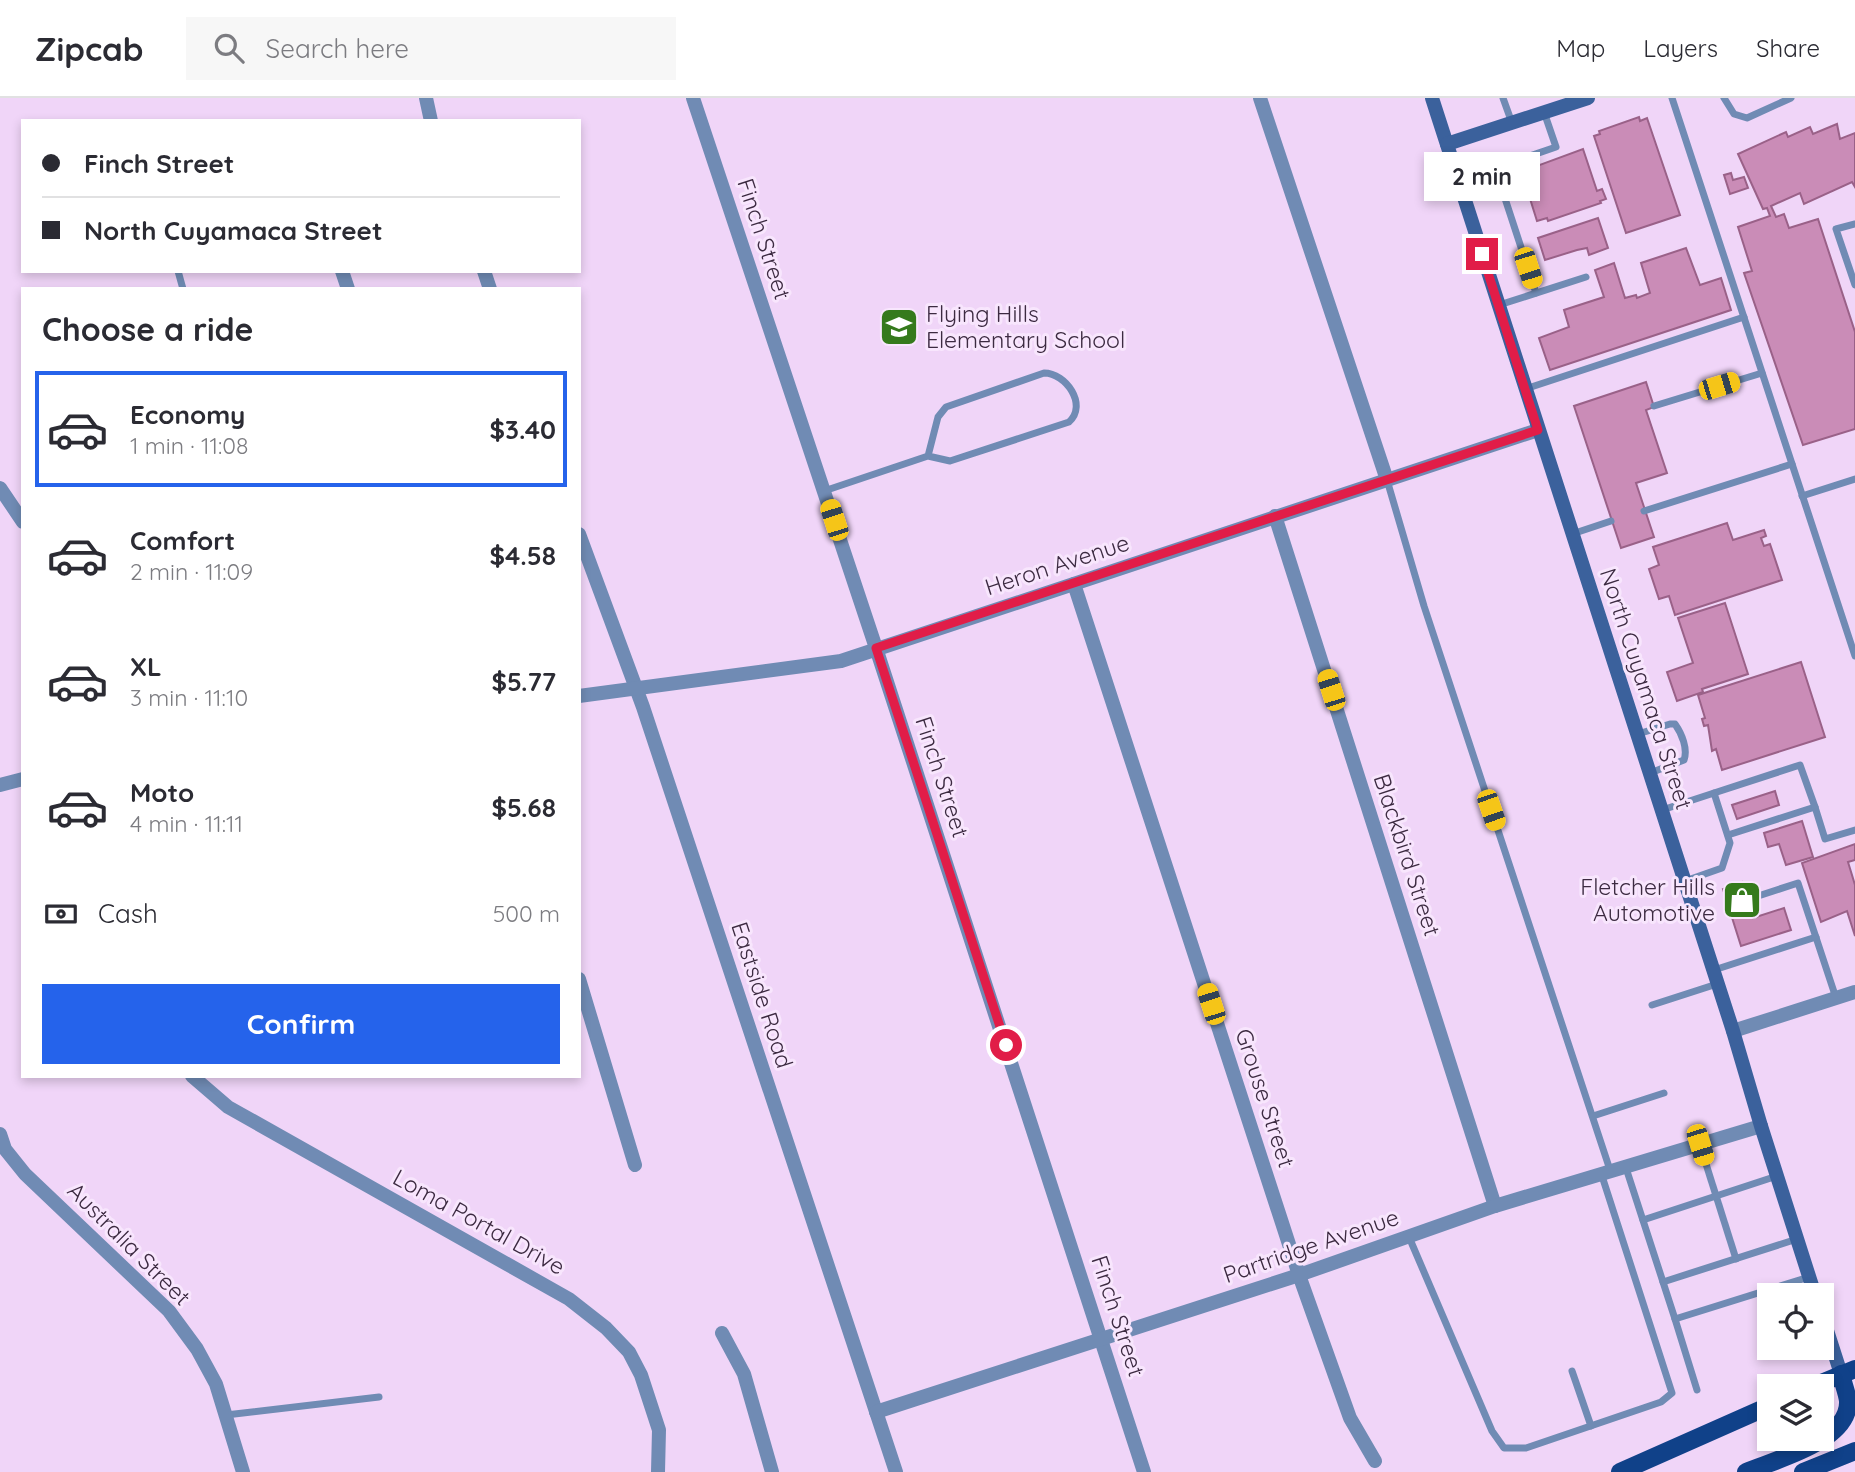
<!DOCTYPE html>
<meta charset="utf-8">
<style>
body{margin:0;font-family:Quicksand,sans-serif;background:#f7f7f7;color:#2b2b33;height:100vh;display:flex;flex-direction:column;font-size:26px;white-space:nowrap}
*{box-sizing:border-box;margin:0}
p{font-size:23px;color:#7c7c81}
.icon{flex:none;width:38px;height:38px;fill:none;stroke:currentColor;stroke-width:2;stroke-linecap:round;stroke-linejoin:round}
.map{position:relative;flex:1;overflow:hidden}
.drawer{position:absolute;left:21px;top:189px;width:560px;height:791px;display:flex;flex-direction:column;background:#fff;border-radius:0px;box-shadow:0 4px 10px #0003}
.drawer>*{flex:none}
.guide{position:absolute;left:21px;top:21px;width:560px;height:154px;border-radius:0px;box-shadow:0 4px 10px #0003;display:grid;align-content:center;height:154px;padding:0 21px;background:#fff}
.controls{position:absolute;left:1757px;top:1185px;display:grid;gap:14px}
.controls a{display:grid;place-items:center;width:77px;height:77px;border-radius:0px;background:#fff;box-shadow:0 4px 10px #0003;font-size:35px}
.end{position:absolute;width:32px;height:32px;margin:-16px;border:9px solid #e11d48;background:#fff;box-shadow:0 0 0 4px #fff}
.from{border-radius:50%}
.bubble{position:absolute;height:49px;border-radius:0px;background:#fff;box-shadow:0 4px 10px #0003;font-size:23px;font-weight:800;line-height:49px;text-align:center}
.car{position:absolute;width:21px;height:42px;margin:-21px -10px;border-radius:9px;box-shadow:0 0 5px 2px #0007;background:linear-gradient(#f5c518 24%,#345 0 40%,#f5c518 0 76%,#345 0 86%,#f5c518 0)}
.guide b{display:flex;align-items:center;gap:24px;height:66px;font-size:26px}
.guide b+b{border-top:2px solid #e1e1e2}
.guide i{width:18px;height:18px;background:#2b2b33}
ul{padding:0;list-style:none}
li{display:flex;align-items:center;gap:21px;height:116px;margin:0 14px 10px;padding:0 7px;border:4px solid transparent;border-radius:0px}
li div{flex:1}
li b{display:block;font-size:26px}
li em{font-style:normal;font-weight:800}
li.active{border-color:#2563eb}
li>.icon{width:63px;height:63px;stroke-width:1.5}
h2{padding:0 21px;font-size:32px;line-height:84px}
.pay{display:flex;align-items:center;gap:18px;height:77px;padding:0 21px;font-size:26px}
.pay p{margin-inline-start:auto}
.button{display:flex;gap:14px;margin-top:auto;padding:14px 21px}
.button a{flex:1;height:80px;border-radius:0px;background:#2563eb;color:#fff;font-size:28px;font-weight:800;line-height:80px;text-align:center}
header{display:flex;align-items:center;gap:42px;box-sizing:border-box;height:98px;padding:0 35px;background:#fff;border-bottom:2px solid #e1e1e2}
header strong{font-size:33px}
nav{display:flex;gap:38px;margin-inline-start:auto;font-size:24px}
.search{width:490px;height:63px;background:#f7f7f7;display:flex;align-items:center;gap:18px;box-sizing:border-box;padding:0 24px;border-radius:0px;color:#7c7c81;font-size:26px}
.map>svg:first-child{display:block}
.building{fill:#ca8cb7;stroke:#9a6188;stroke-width:2}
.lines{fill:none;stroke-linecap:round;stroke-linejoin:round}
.lane{stroke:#708bb4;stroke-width:7}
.street{stroke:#708bb4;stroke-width:14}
.secondary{stroke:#3b619c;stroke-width:14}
.primary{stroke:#104189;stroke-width:18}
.route{stroke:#e11d48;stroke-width:9}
.labels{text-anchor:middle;stroke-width:6;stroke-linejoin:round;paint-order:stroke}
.street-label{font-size:23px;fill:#3c2a41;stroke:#f8e6fd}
.poi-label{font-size:23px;fill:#3c2a41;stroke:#f8e6fd;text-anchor:start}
</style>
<header>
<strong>Zipcab</strong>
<div class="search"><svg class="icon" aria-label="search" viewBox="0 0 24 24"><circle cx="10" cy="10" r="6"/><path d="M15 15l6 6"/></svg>Search here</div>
<nav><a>Map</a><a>Layers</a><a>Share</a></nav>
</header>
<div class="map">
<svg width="1855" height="1374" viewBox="0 0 1855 1374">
<rect width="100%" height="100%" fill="#f0d5f8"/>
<g class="building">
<polygon points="1639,19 1640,23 1647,20 1680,117 1626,135 1594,38 1600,36 1599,33"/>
<polygon points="1837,26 1840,41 1855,35 1855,89 1852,84 1804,106 1800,95 1771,108 1776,119 1784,116 1789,130 1818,121 1855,234 1855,331 1803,347 1744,175 1752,173 1738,129 1770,118 1767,110 1763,111 1738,56 1786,34 1788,39 1810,29 1813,36"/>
<polygon points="1583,51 1597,93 1602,91 1606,101 1600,103 1601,105 1548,123 1547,120 1537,123 1527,91 1523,92 1518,75"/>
<polygon points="1731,75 1733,82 1744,79 1748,90 1730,96 1724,77"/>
<polygon points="1598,120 1608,150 1589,157 1587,150 1577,152 1545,162 1538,140"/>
<polygon points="1686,150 1700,187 1721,180 1731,212 1550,272 1539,240 1569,229 1564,212 1604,199 1595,172 1614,165 1625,200 1636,197 1637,200 1650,195 1641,165"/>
<polygon points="1646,284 1654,309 1646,312 1667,375 1636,385 1654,439 1621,450 1574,308"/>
<polygon points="1727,425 1733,442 1764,432 1766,438 1761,440 1764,448 1770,446 1782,482 1675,517 1669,498 1659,501 1649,471 1659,467 1653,449"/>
<polygon points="1725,505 1748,576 1702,591 1703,594 1677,603 1667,574 1693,565 1678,520"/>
<polygon points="1801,564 1825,639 1722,672 1716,651 1712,653 1708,627 1704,628 1702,621 1705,620 1698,597"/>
<polygon points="1775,693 1779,707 1737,721 1732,707"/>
<polygon points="1802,723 1813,759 1786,767 1779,746 1768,749 1764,735"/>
<polygon points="1855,746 1855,762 1848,764 1855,787 1855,838 1847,813 1821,824 1802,765"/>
<polygon points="1742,784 1753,820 1784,810 1791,832 1741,848 1723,791"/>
</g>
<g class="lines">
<g class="lane">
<polyline points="1503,0 1512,25"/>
<polyline points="1672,0 1855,558"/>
<polyline points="1724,0 1734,16 1747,20 1791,0"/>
<polyline points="1855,126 1836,131 1855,187"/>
<polyline points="178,173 183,191"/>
<polyline points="1536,195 1495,70 1556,49 1544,14"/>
<polyline points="1499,207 1586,179"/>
<polyline points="1525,291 1744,219"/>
<polyline points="1654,308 1762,275"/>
<polyline points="1387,382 1424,508 1611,1075"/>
<path d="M824 393 928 358 950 363 1069 324C1088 307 1066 275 1044 275L946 309 938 319 928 358"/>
<polyline points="1802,398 1855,381"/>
<polyline points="1644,413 1792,366"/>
<polyline points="1572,436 1611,423"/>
<path d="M1638 636 1670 626H1675C1682 636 1688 651 1684 662L1650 675"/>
<polyline points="1714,695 1800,667 1815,709 1728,737"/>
<polyline points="1815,709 1825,741 1855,732"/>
<polyline points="1662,712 1714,695 1730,745 1722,770 1685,783"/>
<polyline points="1752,800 1798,785 1836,900"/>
<polyline points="1714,872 1816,839"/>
<polyline points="1652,907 1717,886"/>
<polyline points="1593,1018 1664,995"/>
<polyline points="1700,1047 1736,1161"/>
<polyline points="1626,1070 1675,1221"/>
<polyline points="1643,1122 1777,1078"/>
<polyline points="1409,1139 1492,1333 1504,1350 1526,1350 1661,1304 1672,1295 1602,1078"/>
<polyline points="1663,1184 1797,1141"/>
<polyline points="1572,1273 1591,1328"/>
<polyline points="1697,1292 1675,1221 1809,1179"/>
<polyline points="226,1317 379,1299"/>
</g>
<g class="street">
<polyline points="426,0 431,23"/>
<polyline points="693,0 876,550 1144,1374"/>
<polyline points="1260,0 1387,382"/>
<polyline points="342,173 348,191"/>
<polyline points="484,173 490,191"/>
<polyline points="0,390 23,424"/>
<polyline points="1275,418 1495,1108"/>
<polyline points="579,436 643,609 896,1374"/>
<polyline points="1074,486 1299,1177 1350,1320 1375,1363"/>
<polyline points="579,598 841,563 1538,332"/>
<polyline points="0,687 23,681"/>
<polyline points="579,881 635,1067"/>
<polyline points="1733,933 1855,894"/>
<polyline points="192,978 228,1009 569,1201 606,1230 629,1254 641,1277 659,1332 658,1374"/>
<polyline points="0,1036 5,1051 25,1076 169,1213 197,1251 216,1286 243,1374"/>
<polyline points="722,1235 744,1276 772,1374"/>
<polyline points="876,1314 1299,1177 1495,1108 1761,1028"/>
</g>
<g class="secondary">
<polyline points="1432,0 1733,933 1761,1028 1815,1197"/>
<polyline points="1447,46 1588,0"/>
<polyline points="1822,1217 1841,1276"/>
</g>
<g class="primary">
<polyline points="1814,1288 1855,1271"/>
<polyline points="1620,1374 1769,1308"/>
<path d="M1746 1374C1775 1362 1850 1343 1848 1303 1847 1295 1843 1285 1841 1276"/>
<polyline points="1803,1374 1855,1353"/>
</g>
</g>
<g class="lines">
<polyline class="route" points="1006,947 876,550 1538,332 1482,156"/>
</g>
<defs>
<g id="school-square" transform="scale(2.0125)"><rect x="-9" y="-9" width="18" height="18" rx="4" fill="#357a1c" stroke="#f8e6fd"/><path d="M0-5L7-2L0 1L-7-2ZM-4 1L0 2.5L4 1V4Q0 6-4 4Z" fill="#fff"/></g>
<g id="shop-square" transform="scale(2.0125)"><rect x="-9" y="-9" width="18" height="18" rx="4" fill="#357a1c" stroke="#f8e6fd"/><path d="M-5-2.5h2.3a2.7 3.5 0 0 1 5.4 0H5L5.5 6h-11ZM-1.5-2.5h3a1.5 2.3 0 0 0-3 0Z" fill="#fff"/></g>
</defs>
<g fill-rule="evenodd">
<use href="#school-square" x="899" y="229"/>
<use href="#shop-square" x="1742" y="802"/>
</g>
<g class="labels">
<g class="street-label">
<text transform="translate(764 141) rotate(72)" y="8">Finch Street</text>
<text transform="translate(1057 467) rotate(-18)" y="8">Heron Avenue</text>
<text transform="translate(1646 591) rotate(72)" y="8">North Cuyamaca Street</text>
<text transform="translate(942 679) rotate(72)" y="8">Finch Street</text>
<text transform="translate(1407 757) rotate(72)" y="8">Blackbird Street</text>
<text transform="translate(762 897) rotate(72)" y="8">Eastside Road</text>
<text transform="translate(1265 1000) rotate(72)" y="8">Grouse Street</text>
<text transform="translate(479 1124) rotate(29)" y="8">Loma Portal Drive</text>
<text transform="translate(129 1146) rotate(45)" y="8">Australia Street</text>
<text transform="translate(1311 1148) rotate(-19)" y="8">Partridge Avenue</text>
<text transform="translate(1118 1218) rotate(72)" y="8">Finch Street</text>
</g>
<g class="poi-label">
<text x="926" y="224">Flying Hills<tspan x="926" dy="26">Elementary School</tspan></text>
<text x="1715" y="797" text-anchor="end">Fletcher Hills<tspan x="1715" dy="26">Automotive</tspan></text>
</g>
</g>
</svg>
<div class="controls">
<a><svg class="icon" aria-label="locate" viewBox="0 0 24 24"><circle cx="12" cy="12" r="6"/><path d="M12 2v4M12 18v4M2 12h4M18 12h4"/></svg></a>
<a><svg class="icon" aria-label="layers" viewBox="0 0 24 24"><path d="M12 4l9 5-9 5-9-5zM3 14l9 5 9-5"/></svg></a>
</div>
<i class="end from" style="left:1006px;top:947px"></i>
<i class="end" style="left:1482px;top:156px"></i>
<div class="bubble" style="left:1424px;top:54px;width:116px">2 min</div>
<i class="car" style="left:1528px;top:170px;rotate:162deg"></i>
<i class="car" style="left:1719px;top:288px;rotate:73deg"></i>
<i class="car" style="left:834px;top:422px;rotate:342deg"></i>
<i class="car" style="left:1331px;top:592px;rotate:342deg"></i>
<i class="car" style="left:1491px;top:712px;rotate:161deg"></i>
<i class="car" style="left:1211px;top:906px;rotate:342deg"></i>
<i class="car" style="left:1700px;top:1047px;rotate:163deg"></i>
<div class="guide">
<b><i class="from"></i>Finch Street</b>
<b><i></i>North Cuyamaca Street</b>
</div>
<section class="drawer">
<h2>Choose a ride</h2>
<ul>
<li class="active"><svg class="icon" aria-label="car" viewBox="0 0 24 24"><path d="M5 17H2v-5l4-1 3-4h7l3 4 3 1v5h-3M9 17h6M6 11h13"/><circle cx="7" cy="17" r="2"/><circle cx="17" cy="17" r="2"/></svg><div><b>Economy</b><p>1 min · 11:08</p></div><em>$3.40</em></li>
<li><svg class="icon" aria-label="car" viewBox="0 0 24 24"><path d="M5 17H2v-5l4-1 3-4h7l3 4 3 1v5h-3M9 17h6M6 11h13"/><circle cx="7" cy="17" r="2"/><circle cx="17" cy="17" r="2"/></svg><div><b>Comfort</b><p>2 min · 11:09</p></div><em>$4.58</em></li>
<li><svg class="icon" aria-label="car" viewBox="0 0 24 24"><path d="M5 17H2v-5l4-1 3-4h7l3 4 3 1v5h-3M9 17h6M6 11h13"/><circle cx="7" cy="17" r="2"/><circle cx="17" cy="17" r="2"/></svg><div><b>XL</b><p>3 min · 11:10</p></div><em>$5.77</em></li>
<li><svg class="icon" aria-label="car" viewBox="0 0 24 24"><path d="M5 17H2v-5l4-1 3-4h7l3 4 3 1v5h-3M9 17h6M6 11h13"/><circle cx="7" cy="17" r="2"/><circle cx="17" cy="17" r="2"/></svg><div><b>Moto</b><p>4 min · 11:11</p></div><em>$5.68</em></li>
</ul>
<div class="pay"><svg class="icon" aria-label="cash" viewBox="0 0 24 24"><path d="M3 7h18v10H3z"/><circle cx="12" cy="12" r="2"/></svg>Cash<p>500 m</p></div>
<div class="button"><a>Confirm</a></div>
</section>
</div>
